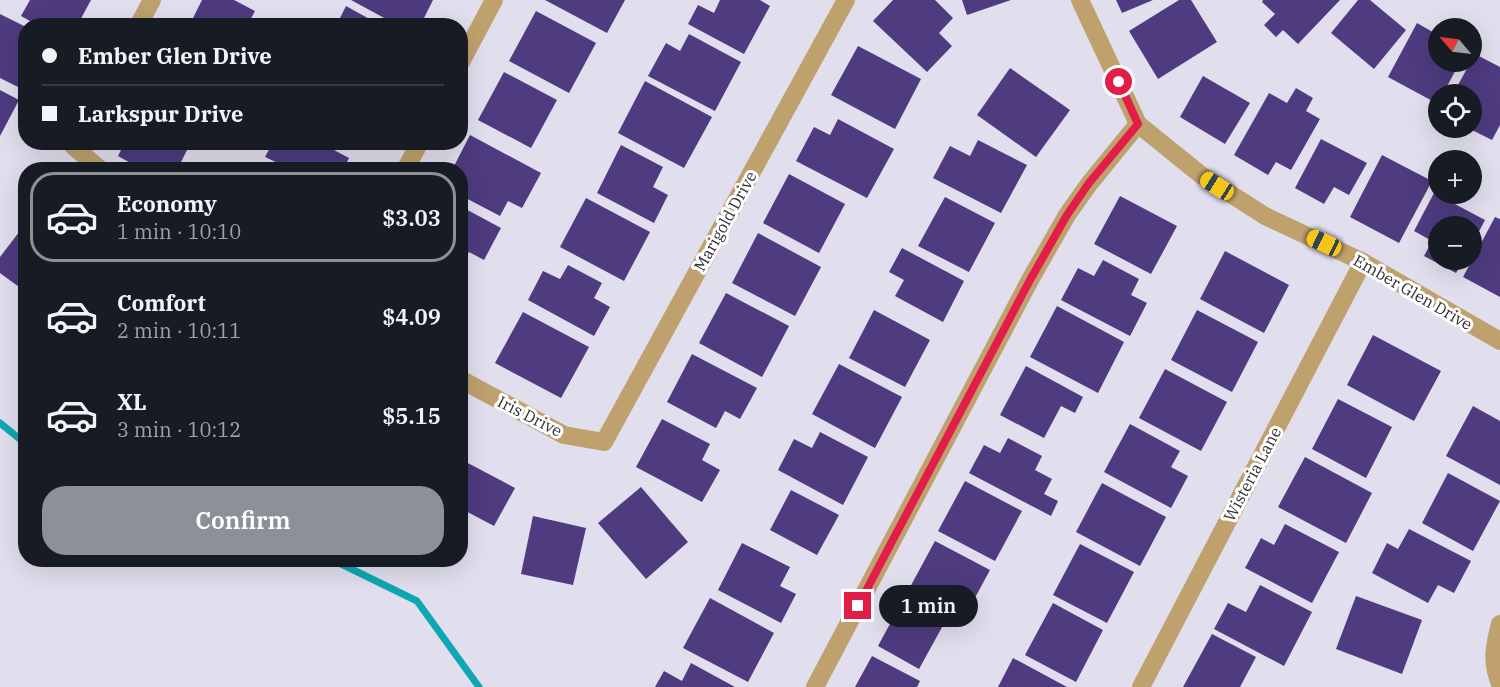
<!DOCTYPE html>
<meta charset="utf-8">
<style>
body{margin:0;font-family:"IBM Plex Serif",serif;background:#20242c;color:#f1f3f6;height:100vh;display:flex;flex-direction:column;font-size:22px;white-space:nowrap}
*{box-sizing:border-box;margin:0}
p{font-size:20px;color:#9ea1a6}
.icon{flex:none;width:33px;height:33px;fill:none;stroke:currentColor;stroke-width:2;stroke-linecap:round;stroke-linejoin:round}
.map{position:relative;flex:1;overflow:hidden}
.drawer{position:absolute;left:18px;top:162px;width:450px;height:405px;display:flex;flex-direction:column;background:#171b24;border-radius:24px;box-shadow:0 6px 24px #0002}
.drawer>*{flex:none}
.top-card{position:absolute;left:18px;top:18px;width:450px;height:132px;border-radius:24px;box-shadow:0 6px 24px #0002;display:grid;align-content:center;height:132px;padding:0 24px;background:#171b24}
.needle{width:39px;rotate:298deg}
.buttons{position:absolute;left:1428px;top:18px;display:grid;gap:12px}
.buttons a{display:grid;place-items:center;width:54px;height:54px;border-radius:50%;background:#171b24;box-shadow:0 6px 24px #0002;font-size:30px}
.end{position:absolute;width:27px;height:27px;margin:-14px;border:8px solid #e11d48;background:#fff;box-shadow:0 0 0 3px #fff}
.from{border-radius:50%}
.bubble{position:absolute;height:42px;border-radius:21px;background:#171b24;box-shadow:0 6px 24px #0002;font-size:20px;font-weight:600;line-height:42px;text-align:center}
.car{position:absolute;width:18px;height:36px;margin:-18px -9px;border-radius:8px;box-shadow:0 0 4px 2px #0007;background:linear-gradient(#f5c518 24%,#345 0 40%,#f5c518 0 76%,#345 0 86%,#f5c518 0)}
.top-card b{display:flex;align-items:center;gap:21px;height:57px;font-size:22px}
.top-card b+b{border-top:2px solid #363941}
.top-card i{width:15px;height:15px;background:#f1f3f6}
ul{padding:10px 0 0;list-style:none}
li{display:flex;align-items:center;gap:18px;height:90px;margin:0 12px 9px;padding:0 12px;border:3px solid transparent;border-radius:24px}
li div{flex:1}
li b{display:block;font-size:22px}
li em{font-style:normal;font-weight:600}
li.current{border-color:#8c9099}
li>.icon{width:54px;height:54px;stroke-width:1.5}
.cta{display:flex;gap:12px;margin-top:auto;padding:12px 24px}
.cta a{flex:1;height:69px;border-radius:24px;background:#8c9099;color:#fff;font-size:24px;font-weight:600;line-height:69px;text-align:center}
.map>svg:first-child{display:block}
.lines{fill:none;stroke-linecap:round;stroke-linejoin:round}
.stream{stroke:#0fa7b3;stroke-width:7}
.building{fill:#4e3b80}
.street{stroke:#bfa16d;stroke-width:18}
.route{stroke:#e11d48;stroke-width:8}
.labels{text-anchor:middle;stroke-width:6;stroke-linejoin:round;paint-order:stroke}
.street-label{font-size:16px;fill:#313036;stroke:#fff}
</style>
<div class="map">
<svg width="1500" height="687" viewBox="0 0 1500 687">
<rect width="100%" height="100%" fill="#e1deee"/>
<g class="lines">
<g class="stream">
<polyline points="0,423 26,444"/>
<polyline points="333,560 417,601 479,687"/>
</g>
</g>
<g class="building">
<polygon points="30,0 91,0 77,26 39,26 21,16"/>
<polygon points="202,0 234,0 255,11 247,26 189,26"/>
<polygon points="351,0 433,0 420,26 399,26"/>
<polygon points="545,0 625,0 607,33"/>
<polygon points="720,0 760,0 770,6 744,54 688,24 698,5 714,13"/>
<polygon points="893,0 935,0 953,18 939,33 952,46 927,72 873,21"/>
<polygon points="962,0 1011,0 967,15"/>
<polygon points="1116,0 1153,0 1122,13"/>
<polygon points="1179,0 1191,0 1217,42 1158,79 1129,31"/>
<polygon points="1263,0 1340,0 1298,44 1283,30 1276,37 1264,25 1275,14 1262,2"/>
<polygon points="1358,0 1370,0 1406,30 1374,69 1331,33"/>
<polygon points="346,6 382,26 336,26"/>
<polygon points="536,11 596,43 569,93 509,61"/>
<polygon points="0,14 26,27 26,91 0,78"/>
<polygon points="1417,23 1438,35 1438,62 1460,62 1443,94 1438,94 1438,104 1388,77"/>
<polygon points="689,34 741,62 715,111 648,76 666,43 680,51"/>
<polygon points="858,46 921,79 895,129 831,95"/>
<polygon points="1475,54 1500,67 1500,125 1492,140 1468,128 1472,128 1472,94 1453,94"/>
<polygon points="1010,68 1070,110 1036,157 977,115"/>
<polygon points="504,72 557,100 531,148 478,120"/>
<polygon points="1203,76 1250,103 1225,144 1180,117"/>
<polygon points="645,81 712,117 684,168 618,133"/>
<polygon points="1296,88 1313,98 1306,111 1320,119 1291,170 1276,162 1268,175 1234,155 1269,93 1287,103"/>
<polygon points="0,90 19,100 0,136"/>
<polygon points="838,119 894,149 867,198 796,161 814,127 830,135"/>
<polygon points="470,135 541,173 522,208 508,201 500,216 460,195 460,170 452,170"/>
<polygon points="1321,139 1367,163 1349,195 1334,187 1324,204 1295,188"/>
<polygon points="978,140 1027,165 1001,213 933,178 950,146 970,156"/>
<polygon points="125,142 191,142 177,170 143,170 118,156"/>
<polygon points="273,142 319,142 349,158 343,170 280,170 282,165 265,157"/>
<polygon points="621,145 663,167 653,187 668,195 654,223 597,193"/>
<polygon points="1382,155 1432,181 1399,243 1350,217"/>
<polygon points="789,174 845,204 819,253 763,223"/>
<polygon points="1434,193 1485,220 1472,245 1472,226 1438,226 1438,260 1464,260 1456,273 1424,256 1432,241 1414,231"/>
<polygon points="1120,196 1177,226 1151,274 1094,244"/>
<polygon points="945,197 995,223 969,272 918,246"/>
<polygon points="586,198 650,232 624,281 560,247"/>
<polygon points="460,206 501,228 484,260 469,252 460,268"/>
<polygon points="1495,217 1500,219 1500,297 1463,277"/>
<polygon points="26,223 26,292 0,273 0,257"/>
<polygon points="758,233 821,267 795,316 732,283"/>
<polygon points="902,248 964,281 943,322 895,296 904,280 889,272"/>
<polygon points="1225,251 1289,285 1264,333 1200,299"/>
<polygon points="1103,260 1139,279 1131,295 1147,303 1130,336 1061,300 1078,268 1094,276"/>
<polygon points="568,265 602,283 594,298 610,307 594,336 528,300 543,271 560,279"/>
<polygon points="726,293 789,326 762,377 699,343"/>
<polygon points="1057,306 1124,342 1098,393 1030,357"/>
<polygon points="874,310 930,340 905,387 849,358"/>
<polygon points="1197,310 1258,342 1232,392 1171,360"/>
<polygon points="523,312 589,347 561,398 495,363"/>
<polygon points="1373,335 1441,371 1414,421 1347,385"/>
<polygon points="692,354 757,388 740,419 725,411 716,428 667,402"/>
<polygon points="839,364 902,397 875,448 812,414"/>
<polygon points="1026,366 1083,397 1075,413 1061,406 1044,438 1000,415"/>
<polygon points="1165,369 1227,402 1201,451 1139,418"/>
<polygon points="1338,399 1392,427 1366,478 1312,449"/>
<polygon points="1473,406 1500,421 1500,485 1446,456"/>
<polygon points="662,419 710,444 702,460 720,470 702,502 636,467"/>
<polygon points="1130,424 1180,451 1171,467 1188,476 1171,508 1104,472"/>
<polygon points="820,432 868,457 843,505 778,470 794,439 812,448"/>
<polygon points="1008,438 1042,456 1035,470 1052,479 1044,494 1058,501 1051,516 969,473 984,445 1000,453"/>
<polygon points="1305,457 1372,493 1346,543 1278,507"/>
<polygon points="464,461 515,488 494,526 460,508 460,468"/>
<polygon points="1448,473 1500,501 1473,551 1422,523"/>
<polygon points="965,481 1022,511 995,561 938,531"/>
<polygon points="1102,483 1166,517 1140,566 1076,532"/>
<polygon points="641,487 688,542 646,579 598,523"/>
<polygon points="791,490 839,515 817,555 770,530"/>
<polygon points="533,516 586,528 573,585 521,574"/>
<polygon points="1285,524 1339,552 1312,603 1245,568 1261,538 1274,545"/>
<polygon points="1409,529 1471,561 1454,593 1438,585 1428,603 1372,573 1387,543 1398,549"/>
<polygon points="935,541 990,570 964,618 909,589"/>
<polygon points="742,543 790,567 780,586 796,594 781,623 718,590"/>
<polygon points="1080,544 1134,572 1107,623 1053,595"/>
<polygon points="1260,585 1312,612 1284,666 1214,629 1228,603 1246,612"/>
<polygon points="1356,596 1422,620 1402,674 1336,649"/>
<polygon points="710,598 774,633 748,682 683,648"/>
<polygon points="904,598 946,620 919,669 878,646"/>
<polygon points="1053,603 1103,630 1076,682 1025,655"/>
<polygon points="1212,634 1256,657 1240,687 1183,687"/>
<polygon points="872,656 920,681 917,687 855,687"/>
<polygon points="1013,658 1067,687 998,687"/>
<polygon points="691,663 735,687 655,687 664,671 682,681"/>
</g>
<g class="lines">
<g class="street">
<polyline points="1080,0 1138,124 1201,175 1265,216 1363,262 1500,341"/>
<polyline points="138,26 152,0"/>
<polyline points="460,64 494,0"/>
<polyline points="75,142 73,146 101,170"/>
<polyline points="405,170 420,142"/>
<polyline points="460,379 564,435 604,442 846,0"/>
<path d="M1500 624C1494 647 1491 662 1500 684"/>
<polyline points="815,687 1030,280 1067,215 1089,184 1138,124"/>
<polyline points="1141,687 1363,262"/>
</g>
</g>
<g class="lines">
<polyline class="route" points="858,606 1030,280 1067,215 1089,183 1138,124 1119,82"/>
</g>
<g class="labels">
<g class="street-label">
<text transform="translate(725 221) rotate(-61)" y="6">Marigold Drive</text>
<text transform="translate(1413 292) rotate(30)" y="6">Ember Glen Drive</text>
<text transform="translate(530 416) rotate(27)" y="6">Iris Drive</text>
<text transform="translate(1252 474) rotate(-62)" y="6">Wisteria Lane</text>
</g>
</g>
</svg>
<div class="buttons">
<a><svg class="needle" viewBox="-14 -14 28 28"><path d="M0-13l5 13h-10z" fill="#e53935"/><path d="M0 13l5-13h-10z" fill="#9ea1a6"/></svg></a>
<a><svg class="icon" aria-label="locate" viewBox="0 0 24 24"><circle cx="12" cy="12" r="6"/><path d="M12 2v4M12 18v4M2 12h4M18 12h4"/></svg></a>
<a>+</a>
<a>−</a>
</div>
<i class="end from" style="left:1119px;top:82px"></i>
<i class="end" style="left:858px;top:606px"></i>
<div class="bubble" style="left:879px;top:585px;width:99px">1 min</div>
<i class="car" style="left:1217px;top:186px;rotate:302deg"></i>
<i class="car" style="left:1324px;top:243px;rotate:295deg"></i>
<div class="top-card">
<b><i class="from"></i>Ember Glen Drive</b>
<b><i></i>Larkspur Drive</b>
</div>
<section class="drawer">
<ul>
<li class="current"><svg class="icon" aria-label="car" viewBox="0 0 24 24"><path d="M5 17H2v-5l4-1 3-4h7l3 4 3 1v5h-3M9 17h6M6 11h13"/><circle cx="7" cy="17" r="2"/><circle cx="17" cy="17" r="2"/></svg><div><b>Economy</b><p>1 min · 10:10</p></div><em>$3.03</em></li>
<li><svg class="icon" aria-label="car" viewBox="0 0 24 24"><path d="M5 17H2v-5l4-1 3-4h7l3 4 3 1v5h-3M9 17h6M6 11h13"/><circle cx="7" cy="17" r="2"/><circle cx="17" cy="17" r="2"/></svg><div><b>Comfort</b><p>2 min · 10:11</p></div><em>$4.09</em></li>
<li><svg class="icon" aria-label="car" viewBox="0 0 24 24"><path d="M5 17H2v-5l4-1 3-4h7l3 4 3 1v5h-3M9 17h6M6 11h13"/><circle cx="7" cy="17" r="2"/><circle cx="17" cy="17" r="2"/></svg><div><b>XL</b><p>3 min · 10:12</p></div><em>$5.15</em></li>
</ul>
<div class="cta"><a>Confirm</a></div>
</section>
</div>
